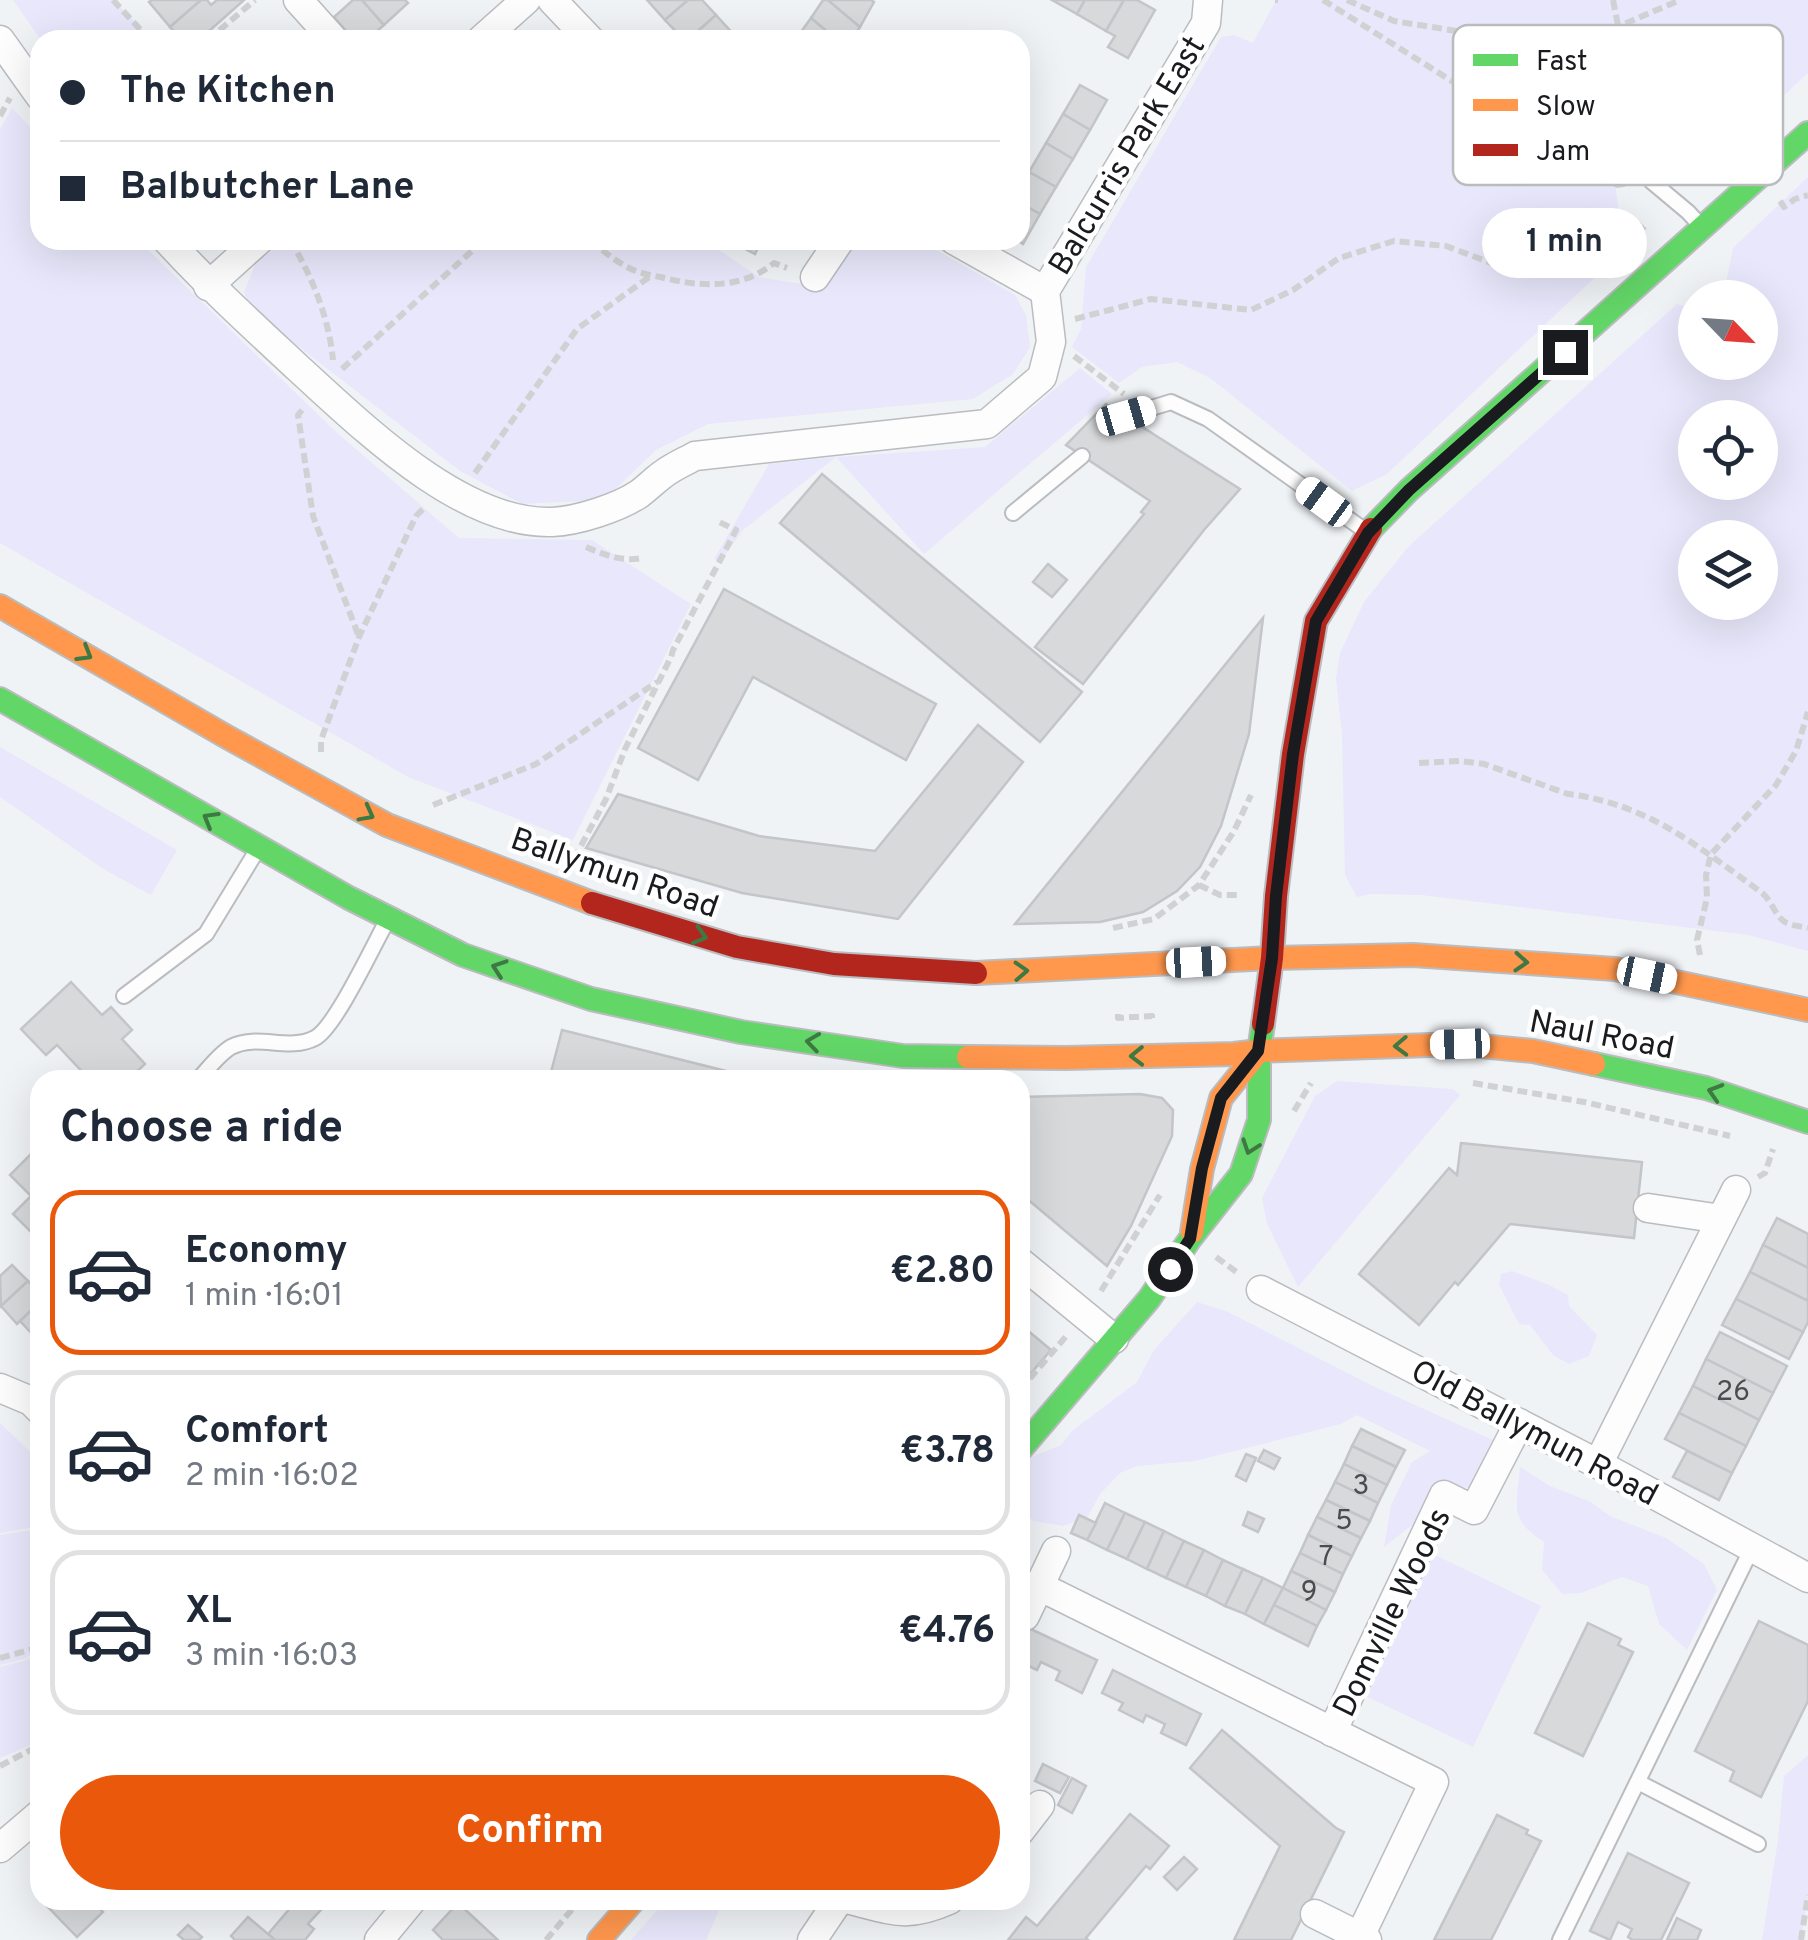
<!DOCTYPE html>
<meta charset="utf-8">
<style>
body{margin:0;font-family:Overpass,sans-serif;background:#f2f2f3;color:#1f2937;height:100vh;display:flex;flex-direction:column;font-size:38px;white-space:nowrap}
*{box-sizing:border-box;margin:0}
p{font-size:32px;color:#747a83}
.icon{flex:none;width:55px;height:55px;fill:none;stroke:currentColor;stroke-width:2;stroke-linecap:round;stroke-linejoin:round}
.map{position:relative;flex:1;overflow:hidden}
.side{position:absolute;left:30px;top:1070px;width:1000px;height:840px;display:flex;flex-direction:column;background:#fff;border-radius:30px;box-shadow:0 10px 40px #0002}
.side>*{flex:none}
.top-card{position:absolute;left:30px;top:30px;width:1000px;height:220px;border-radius:30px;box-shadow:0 10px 40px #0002;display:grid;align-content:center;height:220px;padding:0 30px;background:#fff}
.needle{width:65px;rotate:115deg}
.tools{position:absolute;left:1678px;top:280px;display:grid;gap:20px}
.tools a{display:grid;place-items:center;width:100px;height:100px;border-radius:50%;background:#fff;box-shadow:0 10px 40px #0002;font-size:50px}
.end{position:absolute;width:45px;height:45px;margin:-22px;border:12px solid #191b1e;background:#fff;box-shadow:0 0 0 5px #fff}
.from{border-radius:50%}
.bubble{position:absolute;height:70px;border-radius:35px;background:#fff;box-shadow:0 10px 40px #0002;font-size:32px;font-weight:700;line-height:70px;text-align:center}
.car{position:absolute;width:30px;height:60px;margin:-30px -15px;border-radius:12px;box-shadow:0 0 8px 2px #0007;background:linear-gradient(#fff 24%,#345 0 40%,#fff 0 76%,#345 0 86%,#fff 0)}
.top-card b{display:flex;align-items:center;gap:35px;height:95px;font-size:38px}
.top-card b+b{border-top:2px solid #e0e1e3}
.top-card i{width:25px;height:25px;background:#1f2937}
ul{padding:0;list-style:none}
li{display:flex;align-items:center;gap:30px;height:165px;margin:0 20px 15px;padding:0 10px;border:5px solid #e0e1e3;border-radius:30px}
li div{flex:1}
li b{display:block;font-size:38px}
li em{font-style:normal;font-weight:700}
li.on{border-color:#ea580c}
li>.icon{width:90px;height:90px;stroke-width:1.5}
h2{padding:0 30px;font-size:45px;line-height:120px}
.primary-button{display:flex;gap:20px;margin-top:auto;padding:20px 30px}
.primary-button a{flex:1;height:115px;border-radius:60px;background:#ea580c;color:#fff;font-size:40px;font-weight:700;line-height:115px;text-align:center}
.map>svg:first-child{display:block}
.green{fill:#e9e7fb;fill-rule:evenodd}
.building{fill:#d7d9db;stroke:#c3c5c8;stroke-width:2.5}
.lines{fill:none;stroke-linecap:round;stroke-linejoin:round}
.lane-casing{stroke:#babcbf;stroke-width:18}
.street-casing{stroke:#babcbf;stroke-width:31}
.fast-casing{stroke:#babcbf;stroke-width:26}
.slow-casing{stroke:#babcbf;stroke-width:26}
.jam-casing{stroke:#babcbf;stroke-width:26}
.path{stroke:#d0d1d2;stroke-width:6;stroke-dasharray:10 5;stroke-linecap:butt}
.lane{stroke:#fdfdfe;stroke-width:14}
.street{stroke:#fdfdfe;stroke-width:28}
.fast{stroke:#63d668;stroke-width:22}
.slow{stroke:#ff974d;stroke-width:22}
.jam{stroke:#b3261e;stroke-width:22}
.oneway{stroke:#3e7843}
.route{stroke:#191b1e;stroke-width:12}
.labels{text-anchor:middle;stroke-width:9;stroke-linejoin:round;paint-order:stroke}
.number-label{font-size:28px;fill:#4a4c4e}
.street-label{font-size:32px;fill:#191b1e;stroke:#fff}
.key{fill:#fff;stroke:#babbbc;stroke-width:2.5}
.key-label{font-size:28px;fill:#191b1e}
</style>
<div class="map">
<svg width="1808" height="1940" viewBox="0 0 1808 1940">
<rect width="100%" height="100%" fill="#f0f3f6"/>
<g class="green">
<polygon points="13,0 114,0 152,40 41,40"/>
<polygon points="1276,0 1808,0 1808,73 1715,160 1647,172 1614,175 1624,250 1387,474 1352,491 1210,378 1177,362 1142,367 1119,383 1072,347 1081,329 1086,267 1221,37 1234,35 1253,43"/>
<polygon points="12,108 40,137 40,240 138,240 334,430 459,538 592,540 691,604 573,840 408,777 0,543 0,129"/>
<path d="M1808 177V951L1748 935 1421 895 1371 894 1357 897 1345 875 1342 734 1336 679 1340 653 1364 602 1408 547 1677 304 1695 309V362H1760V298L1708 297 1726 283 1733 248ZM1695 418H1760V482H1695ZM1695 538H1760V602H1695Z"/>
<polygon points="278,240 299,240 314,250 325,240 704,240 759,277 809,285 840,240 919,240 1015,295 1026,315 1030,347 1013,374 973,399 708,424 656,450 604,500 522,504 460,471 251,310 244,292 255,265"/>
<polygon points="1080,368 1112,394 924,554 836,457 743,530 720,562 714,559 769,464 836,457 985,447"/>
<polygon points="0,747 177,850 151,895 105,870 0,797"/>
<polygon points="1337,1081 1453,1089 1460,1095 1298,1287 1267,1224 1262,1198 1315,1096"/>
<polygon points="1512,1271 1547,1284 1568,1295 1569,1306 1597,1335 1589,1356 1569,1364 1553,1355 1530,1325 1519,1324 1499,1285 1501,1274"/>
<polygon points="1197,1302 1226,1311 1373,1386 1502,1444 1475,1488 1442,1487 1420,1519 1384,1547 1391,1505 1412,1462 1430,1451 1357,1415 1341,1424 1195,1461 1137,1466 1120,1473 1100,1494 1087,1518 1063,1526 1033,1521 1020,1507 1020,1479 1027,1459 1061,1445 1073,1430 1137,1382 1154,1350"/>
<polygon points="0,1423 40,1461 40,1526 0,1533"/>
<path d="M1520 1467 1550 1486 1591 1502 1610 1516 1666 1538 1704 1564 1717 1590 1687 1650 1659 1624 1648 1586 1622 1577 1581 1593 1562 1594 1542 1570 1544 1542C1508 1519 1517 1506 1520 1467Z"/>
<polygon points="40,1529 40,1651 23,1659 0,1665 0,1535"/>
<polygon points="1433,1554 1541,1606 1473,1747 1365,1696"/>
<polygon points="40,1654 40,1741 0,1758 0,1667 24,1661"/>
<polygon points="1808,1755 1808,1895 1801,1940 1762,1940 1778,1840 1784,1776"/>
<polygon points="666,1900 742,1900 720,1908 706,1940 631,1940"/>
</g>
<g class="building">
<polygon points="152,0 201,0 170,27 149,2"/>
<polygon points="201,0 207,0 211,5 217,0 244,0 199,40 182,40 170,27"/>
<polygon points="353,0 362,0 384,25 367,40 354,40 334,17"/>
<polygon points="362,0 405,0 408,3 384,25"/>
<polygon points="647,0 688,0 665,20"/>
<polygon points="688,0 702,0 716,15 688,40 684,40 665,20"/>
<polygon points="823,0 828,0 860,27 851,40 837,40 811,18"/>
<polygon points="828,0 871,0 874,2 860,27"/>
<polygon points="1052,0 1085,0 1077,14"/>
<polygon points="1085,0 1124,0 1106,31 1077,14"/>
<polygon points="1124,0 1137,0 1155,10 1128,58 1108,47 1115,36 1106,31"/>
<polygon points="716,15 736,37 733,40 688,40"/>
<polygon points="811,18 837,40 803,40 798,36"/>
<polygon points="1080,85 1107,100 1090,130 1063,114"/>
<polygon points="1063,114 1090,130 1073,159 1046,143"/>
<polygon points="1046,143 1073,159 1056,187 1029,172"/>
<polygon points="1029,172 1056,187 1040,214 1020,203 1020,187"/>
<polygon points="1020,203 1040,214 1023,244 1017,240 1020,240"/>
<polygon points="728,240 762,240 755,254"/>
<polygon points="1106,404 1240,489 1204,530 1083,684 1035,647 1144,514 1141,512 1150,501 1066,445"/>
<polygon points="822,474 1082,692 1040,742 780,523"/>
<polygon points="1048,564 1067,580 1052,597 1033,582"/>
<polygon points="724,589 936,704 906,760 753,677 698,780 638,748"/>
<polygon points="1263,618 1249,734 1221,826 1200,867 1177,891 1143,912 1100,922 1015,924"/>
<polygon points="978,725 1023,762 898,919 742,893 586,848 618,794 759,836 875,851"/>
<polygon points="71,982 102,1015 111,1007 132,1030 122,1039 145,1064 128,1080 90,1080 57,1045 46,1055 21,1029"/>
<polygon points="562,1030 738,1074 745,1080 549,1080"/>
<polygon points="1140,1094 1162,1098 1173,1110 1172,1136 1131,1226 1107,1266 1020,1193 1020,1097"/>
<polygon points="1461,1143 1642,1162 1634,1238 1510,1224 1458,1285 1455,1282 1419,1325 1359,1274 1449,1168 1457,1175"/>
<polygon points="35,1150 40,1154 40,1241 13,1214 31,1196 10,1175"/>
<polygon points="1777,1218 1808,1234 1808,1268 1763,1245"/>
<polygon points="1763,1245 1808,1268 1808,1301 1750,1272"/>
<polygon points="12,1265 28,1281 1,1306 0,1276"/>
<polygon points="1750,1272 1808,1301 1808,1322 1803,1332 1736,1299"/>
<polygon points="28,1281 40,1294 40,1302 17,1324 1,1306"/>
<polygon points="1736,1299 1803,1332 1789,1359 1722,1325"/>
<polygon points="40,1302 40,1336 37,1339 20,1321"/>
<polygon points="1020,1324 1051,1350 1020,1386"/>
<polygon points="1720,1332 1787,1366 1773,1393 1706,1359"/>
<polygon points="1706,1359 1773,1393 1759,1420 1693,1386"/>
<polygon points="1693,1386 1759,1420 1746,1446 1679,1413"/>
<polygon points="1679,1413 1746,1446 1732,1473 1665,1439"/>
<polygon points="1361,1429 1405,1450 1396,1467 1352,1446"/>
<polygon points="1352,1446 1396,1467 1387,1485 1344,1464"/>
<polygon points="1264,1450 1280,1458 1274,1469 1258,1461"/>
<polygon points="1687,1451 1732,1473 1719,1500 1673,1477"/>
<polygon points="1246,1454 1256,1458 1246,1481 1236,1476"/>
<polygon points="1344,1464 1387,1485 1378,1503 1335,1482"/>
<polygon points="1335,1482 1378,1503 1370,1521 1326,1500"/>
<polygon points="1326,1500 1370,1521 1361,1538 1317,1517"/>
<polygon points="1105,1503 1125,1513 1107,1550 1087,1540"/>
<polygon points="1248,1512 1264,1519 1258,1532 1243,1525"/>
<polygon points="1125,1513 1145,1522 1127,1559 1107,1550"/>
<polygon points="1079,1515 1096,1523 1087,1540 1071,1533"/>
<polygon points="1317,1517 1361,1538 1352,1556 1308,1535"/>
<polygon points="1145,1522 1164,1531 1147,1569 1127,1559"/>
<polygon points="1164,1531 1184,1541 1166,1578 1147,1569"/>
<polygon points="1308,1535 1352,1556 1343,1574 1300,1553"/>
<polygon points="1184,1541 1204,1550 1186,1587 1166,1578"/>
<polygon points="1204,1550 1223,1560 1206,1596 1186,1587"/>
<polygon points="1300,1553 1343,1574 1335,1592 1291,1571"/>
<polygon points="1223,1560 1243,1569 1225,1606 1206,1596"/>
<polygon points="1243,1569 1263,1578 1245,1614 1225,1606"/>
<polygon points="1291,1571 1335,1592 1326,1610 1283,1588"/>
<polygon points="1263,1578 1283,1588 1264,1624 1245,1614"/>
<polygon points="1283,1588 1326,1610 1317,1626 1274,1605"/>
<polygon points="1274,1605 1317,1626 1308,1646 1264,1624"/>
<polygon points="1759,1621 1808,1645 1808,1701 1761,1797 1730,1781 1734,1771 1695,1751"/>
<polygon points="1588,1623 1621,1639 1618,1645 1633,1652 1583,1756 1535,1733"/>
<polygon points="1020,1624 1097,1660 1082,1693 1056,1680 1060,1671 1041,1662 1037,1670 1020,1662"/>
<polygon points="1113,1670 1201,1714 1186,1745 1161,1733 1165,1724 1146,1715 1143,1722 1119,1710 1123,1703 1102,1693"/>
<polygon points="1222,1730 1336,1828 1344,1832 1291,1940 1234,1940 1280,1846 1190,1768"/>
<polygon points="1043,1764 1069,1777 1060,1793 1035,1781"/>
<polygon points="1072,1778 1086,1786 1072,1813 1058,1805"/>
<polygon points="1130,1814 1169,1846 1150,1869 1146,1866 1086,1938 1088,1940 1008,1940 1026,1917 1037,1926"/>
<polygon points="1497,1815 1528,1830 1526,1834 1541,1841 1491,1940 1434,1940"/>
<polygon points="1628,1853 1689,1883 1661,1940 1633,1940 1628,1937 1632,1929 1618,1922 1610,1940 1590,1931"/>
<polygon points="1184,1857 1197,1869 1177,1890 1164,1877"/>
<polygon points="53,1900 91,1900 103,1912 77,1937 47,1906"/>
<polygon points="297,1900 330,1900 308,1924 314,1929 305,1940 275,1940 268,1934"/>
<polygon points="458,1903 498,1940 443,1940 433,1930"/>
<polygon points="248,1917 268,1934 275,1940 235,1940 231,1936"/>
<polygon points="1677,1918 1701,1930 1697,1940 1667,1940"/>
<polygon points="188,1925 202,1937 199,1940 184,1940 178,1935"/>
</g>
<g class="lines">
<g class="lane-casing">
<g id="lane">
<polyline points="1651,181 1688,212 1702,227"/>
<polyline points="1125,416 1171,402 1208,419 1367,532"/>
<polyline points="1013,513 1082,456"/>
<polyline points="124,996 206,934 259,847"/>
<path d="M198 1080C208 1069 219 1054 231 1047 258 1033 288 1052 315 1038 335 1028 374 944 388 919"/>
<polyline points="1638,1782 1758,1844"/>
<polyline points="1560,1940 1752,1548"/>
</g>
</g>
<g class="street-casing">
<g id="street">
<polyline points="298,0 334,40"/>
<polyline points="552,0 590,40"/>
<polyline points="0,40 40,96"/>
<polyline points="481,40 526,0"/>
<path d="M167 240C208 285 253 326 298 368 361 425 461 525 552 522 577 521 618 508 639 494 647 488 654 481 662 475 672 467 684 462 695 456L987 424 1042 377 1051 342 1045 291 1206 23 1208 0"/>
<polyline points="954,240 1045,291"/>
<polyline points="815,277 840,240"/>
<polyline points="208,286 259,240"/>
<polyline points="1648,1208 1721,1219"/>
<polyline points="1020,1262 1114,1339"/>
<polyline points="1261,1290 1598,1464 1808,1578"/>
<polyline points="0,1388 31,1401 40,1410"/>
<polyline points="1598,1464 1736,1190"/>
<polyline points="1039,1586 1434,1782 1360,1936"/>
<polyline points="1025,1616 1056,1551"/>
<polyline points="1332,1732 1444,1495 1474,1510 1519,1423"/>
<polyline points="1020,1831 1040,1805"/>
<polyline points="0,1848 40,1814"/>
<path d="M850 1900C892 1910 907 1919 949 1900"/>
<polyline points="1315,1914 1367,1940"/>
<polyline points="379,1940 412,1900"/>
<polyline points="812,1940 839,1900"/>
</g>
</g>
<g class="fast-casing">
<g id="fast">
<polyline points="1371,529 1409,490 1808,133"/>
<polyline points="0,699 349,898 463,955 591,999 741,1032 903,1056 968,1057"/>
<polyline points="1594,1064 1706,1088 1808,1122"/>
<polyline points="1020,1450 1149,1299 1190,1239 1241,1174 1259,1120 1259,1051 1263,1024"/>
</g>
</g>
<g class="slow-casing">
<g id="slow">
<polyline points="0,606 227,737 387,825 592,903"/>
<polyline points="976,973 1272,958 1413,955 1615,969 1808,1010"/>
<polyline points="968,1057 1066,1058 1234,1054 1259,1051 1460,1044 1533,1051 1594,1064"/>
<polyline points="1192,1232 1202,1169 1221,1098 1259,1051"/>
<polyline points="599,1940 634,1900"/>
</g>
</g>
<g class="jam-casing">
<g id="jam">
<polyline points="592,903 737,947 834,964 976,973"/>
<polyline points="1263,1024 1272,958 1276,896 1293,754 1316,621 1371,529"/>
</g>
</g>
<g class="path">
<polyline points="113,0 150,40"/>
<polyline points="1275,0 1278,0"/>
<polyline points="1323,0 1617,185 1630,183"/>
<polyline points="1347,0 1394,21 1463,32 1544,35 1617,27 1680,0"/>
<polyline points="1613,0 1645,161"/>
<polyline points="208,40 255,0"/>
<polyline points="0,116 10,98"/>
<polyline points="1780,201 1784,207 1795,199 1808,195"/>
<path d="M290 240C312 276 329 318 333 360"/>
<path d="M591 240C603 251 615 261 629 268 639 273 650 275 660 277 699 287 741 290 774 263L787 268"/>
<polyline points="1075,319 1151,299 1251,310 1293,290 1339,258 1394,241 1446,246 1494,264 1529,269 1557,263 1634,220 1646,232"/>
<polyline points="1074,356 1124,394"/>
<polyline points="342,369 484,240"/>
<polyline points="302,410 298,415 313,516 359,637"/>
<polyline points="475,473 577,329 652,275"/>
<path d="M586 547C605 555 622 562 642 558"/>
<polyline points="321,752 321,740 359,637 416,516 424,508"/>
<path d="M1419 763 1460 761 1484 764 1568 794C1649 804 1698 847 1761 892 1772 900 1774 915 1785 922 1792 926 1801 926 1808 928"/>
<polyline points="433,805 536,764 657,682"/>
<polyline points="574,859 606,799 625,749 671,657 673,650 736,530 717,521"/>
<polyline points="1199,885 1220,895 1238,895"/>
<polyline points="1113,928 1154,919 1199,885 1234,831 1251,795"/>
<polyline points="1700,955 1697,940 1707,898 1706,875 1711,854 1776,785 1796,751 1808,712"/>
<polyline points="1118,1014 1118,1018 1152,1016 1152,1021"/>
<polyline points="757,1073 782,1080"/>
<polyline points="1473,1083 1584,1102 1730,1136"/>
<polyline points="1294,1111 1311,1083"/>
<polyline points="1758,1177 1765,1173 1773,1149"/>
<polyline points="1216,1257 1238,1273"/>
<polyline points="1101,1291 1160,1195"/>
<polyline points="1020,1390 1068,1334"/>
<polyline points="0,1658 40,1647"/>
<polyline points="0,1766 40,1745"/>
<polyline points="546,1940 580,1900"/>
<polyline points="1801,1940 1808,1895"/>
</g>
<use href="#lane" class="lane"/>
<use href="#street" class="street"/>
<use href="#fast" class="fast"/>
<use href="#slow" class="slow"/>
<use href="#jam" class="jam"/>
</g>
<defs><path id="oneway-chevron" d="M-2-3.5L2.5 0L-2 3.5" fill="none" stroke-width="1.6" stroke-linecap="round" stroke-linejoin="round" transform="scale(2.5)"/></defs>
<g class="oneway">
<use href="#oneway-chevron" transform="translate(85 654) rotate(31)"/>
<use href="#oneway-chevron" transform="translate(367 814) rotate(28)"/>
<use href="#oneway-chevron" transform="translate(210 819) rotate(-150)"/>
<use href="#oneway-chevron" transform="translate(700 936) rotate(16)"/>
<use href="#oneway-chevron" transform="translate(1521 962) rotate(4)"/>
<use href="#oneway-chevron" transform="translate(499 968) rotate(-161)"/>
<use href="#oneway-chevron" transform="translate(1021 971) rotate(-3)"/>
<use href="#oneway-chevron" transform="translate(813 1042) rotate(-172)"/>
<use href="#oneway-chevron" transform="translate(1401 1046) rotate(178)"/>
<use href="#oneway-chevron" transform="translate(1137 1056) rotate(179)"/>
<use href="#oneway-chevron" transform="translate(1715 1092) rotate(-163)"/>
<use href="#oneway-chevron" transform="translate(1250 1147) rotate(109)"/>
</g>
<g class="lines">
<polyline class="route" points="1170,1269 1190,1239 1202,1168 1221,1098 1258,1051 1272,958 1276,896 1293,754 1316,621 1368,533 1409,490 1565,352"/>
</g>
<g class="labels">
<g class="number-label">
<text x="1733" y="1400">26</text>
<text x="1361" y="1494">3</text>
<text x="1344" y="1529">5</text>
<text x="1326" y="1565">7</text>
<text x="1309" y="1600">9</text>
</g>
<g class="street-label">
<text transform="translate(1126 155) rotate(-59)" y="11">Balcurris Park East</text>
<text transform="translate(615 872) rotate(19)" y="11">Ballymun Road</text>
<text transform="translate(1602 1034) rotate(11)" y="11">Naul Road</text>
<text transform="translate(1535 1432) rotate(28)" y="11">Old Ballymun Road</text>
<text transform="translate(1391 1612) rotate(-64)" y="11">Domville Woods</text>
</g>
</g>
<rect x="1453" y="25" width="330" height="160" rx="15" class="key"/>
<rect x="1473" y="54" width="45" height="12" fill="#63d668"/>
<rect x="1473" y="99" width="45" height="12" fill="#ff974d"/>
<rect x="1473" y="144" width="45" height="12" fill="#b3261e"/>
<g class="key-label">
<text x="1536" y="70">Fast</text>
<text x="1536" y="115">Slow</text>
<text x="1536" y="160">Jam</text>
</g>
</svg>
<div class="tools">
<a><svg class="needle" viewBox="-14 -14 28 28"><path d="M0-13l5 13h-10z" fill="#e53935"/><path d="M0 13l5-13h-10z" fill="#747a83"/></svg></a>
<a><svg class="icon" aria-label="locate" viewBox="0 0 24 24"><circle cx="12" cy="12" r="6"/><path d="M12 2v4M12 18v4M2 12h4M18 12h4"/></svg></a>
<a><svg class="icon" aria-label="layers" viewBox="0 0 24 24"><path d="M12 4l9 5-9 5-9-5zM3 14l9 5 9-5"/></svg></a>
</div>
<i class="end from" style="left:1170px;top:1269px"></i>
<i class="end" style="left:1565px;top:352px"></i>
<div class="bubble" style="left:1482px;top:208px;width:165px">1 min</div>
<i class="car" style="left:1126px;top:416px;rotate:74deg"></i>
<i class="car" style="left:1324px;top:502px;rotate:306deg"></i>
<i class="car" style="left:1196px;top:962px;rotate:87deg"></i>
<i class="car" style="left:1647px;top:975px;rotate:102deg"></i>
<i class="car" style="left:1460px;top:1044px;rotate:268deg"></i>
<div class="top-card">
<b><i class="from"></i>The Kitchen</b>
<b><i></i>Balbutcher Lane</b>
</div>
<section class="side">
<h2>Choose a ride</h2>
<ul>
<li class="on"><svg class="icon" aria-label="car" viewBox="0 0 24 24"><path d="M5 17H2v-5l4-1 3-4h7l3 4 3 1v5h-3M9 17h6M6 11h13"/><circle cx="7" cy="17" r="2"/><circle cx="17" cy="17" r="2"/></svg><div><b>Economy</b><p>1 min · 16:01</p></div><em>€2.80</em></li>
<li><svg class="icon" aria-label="car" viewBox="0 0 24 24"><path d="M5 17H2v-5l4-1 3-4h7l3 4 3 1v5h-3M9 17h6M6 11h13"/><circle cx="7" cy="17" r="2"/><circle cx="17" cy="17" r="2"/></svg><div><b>Comfort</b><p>2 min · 16:02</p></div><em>€3.78</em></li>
<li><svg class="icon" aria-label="car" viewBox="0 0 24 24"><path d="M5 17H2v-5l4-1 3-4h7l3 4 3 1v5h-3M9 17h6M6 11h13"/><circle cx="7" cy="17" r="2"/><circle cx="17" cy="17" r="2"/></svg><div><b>XL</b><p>3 min · 16:03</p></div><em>€4.76</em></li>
</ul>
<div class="primary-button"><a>Confirm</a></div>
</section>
</div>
